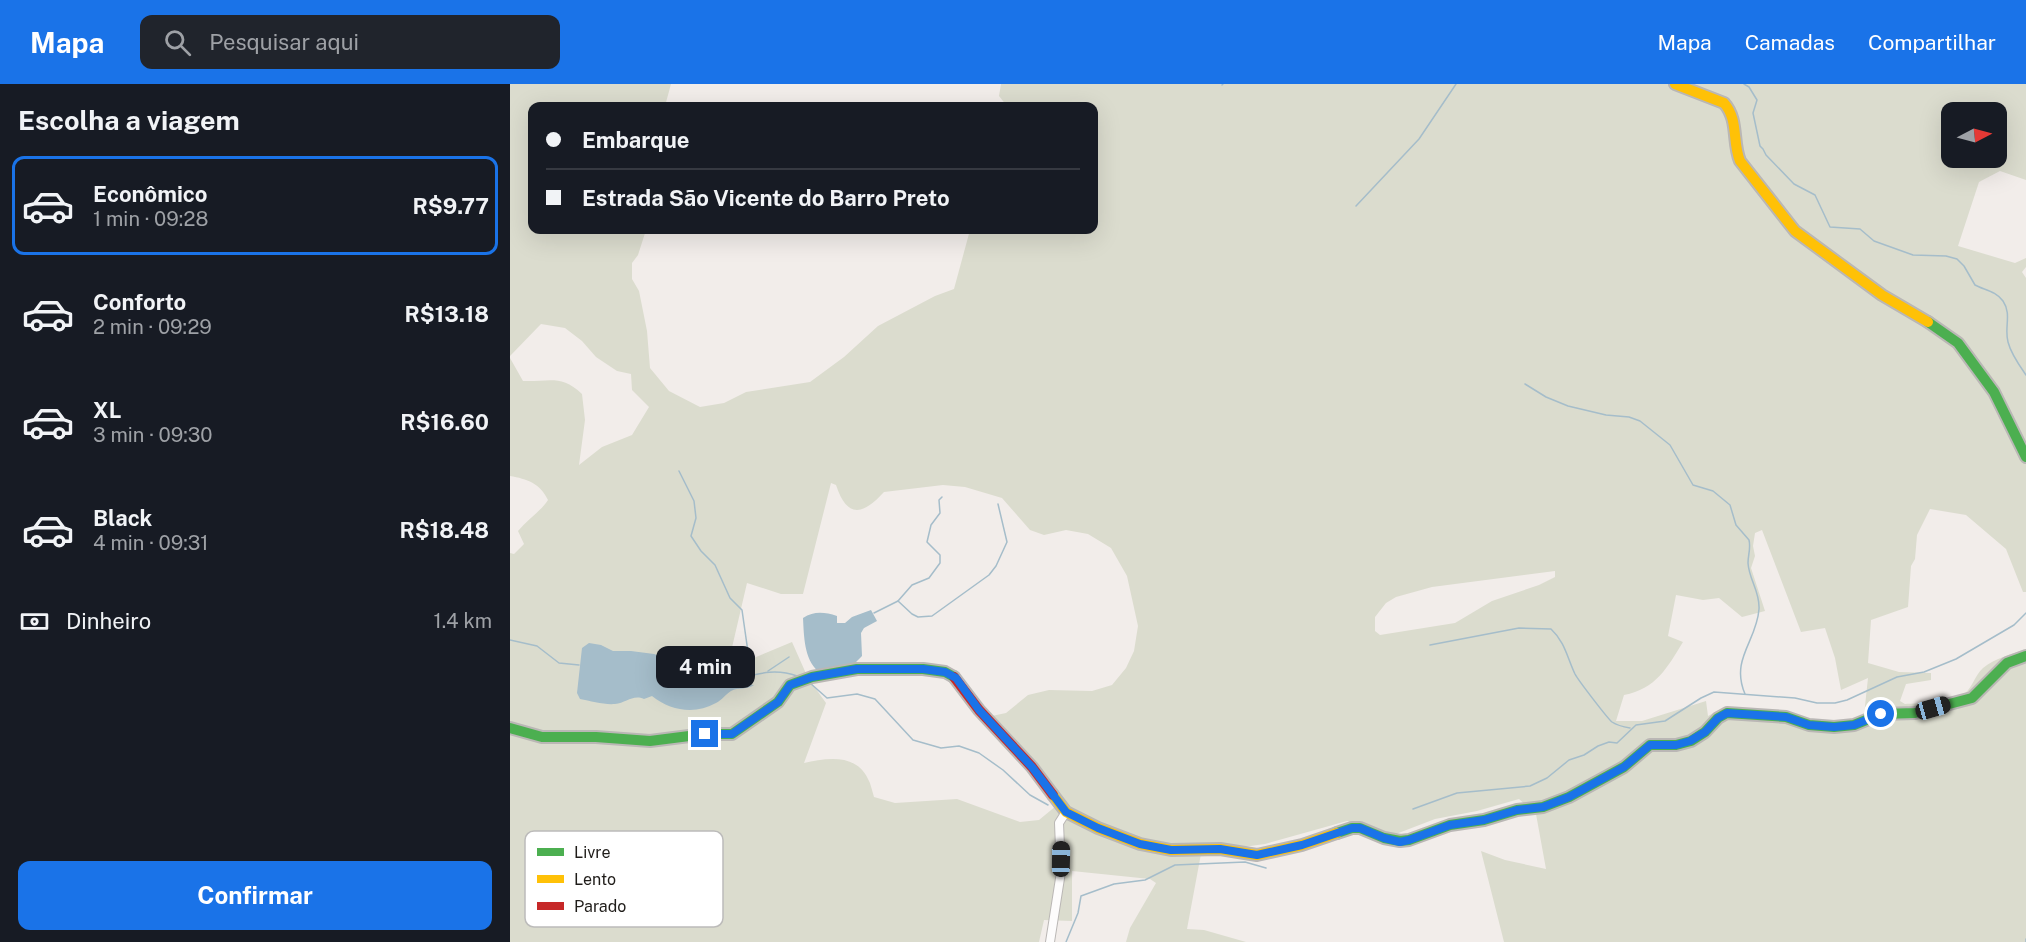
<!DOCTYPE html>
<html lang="pt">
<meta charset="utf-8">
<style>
body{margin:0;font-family:"Public Sans",sans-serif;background:#20242c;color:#f1f3f6;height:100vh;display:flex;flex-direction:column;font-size:22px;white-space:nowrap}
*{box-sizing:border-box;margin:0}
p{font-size:20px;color:#9ea1a6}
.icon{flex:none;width:33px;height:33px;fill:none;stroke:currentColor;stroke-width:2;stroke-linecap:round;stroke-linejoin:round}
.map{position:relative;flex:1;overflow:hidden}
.panel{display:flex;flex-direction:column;background:#171b24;width:510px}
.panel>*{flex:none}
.guide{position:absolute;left:18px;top:18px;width:570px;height:132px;border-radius:12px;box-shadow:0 6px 24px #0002;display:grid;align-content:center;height:132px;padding:0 18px;background:#171b24}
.needle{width:39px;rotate:84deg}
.controls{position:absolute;left:1431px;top:18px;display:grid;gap:12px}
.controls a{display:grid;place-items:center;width:66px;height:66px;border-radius:12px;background:#171b24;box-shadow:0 6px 24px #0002;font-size:30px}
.end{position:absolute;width:27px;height:27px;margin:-14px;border:8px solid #1a73e8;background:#fff;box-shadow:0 0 0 3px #fff}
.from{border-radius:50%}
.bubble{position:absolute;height:42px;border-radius:12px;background:#171b24;box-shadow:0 6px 24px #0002;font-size:20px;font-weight:700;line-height:42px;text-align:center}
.car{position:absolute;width:18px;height:36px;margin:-18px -9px;border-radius:8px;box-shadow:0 0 4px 2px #0007;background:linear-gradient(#222 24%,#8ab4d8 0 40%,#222 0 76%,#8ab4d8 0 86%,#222 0)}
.guide b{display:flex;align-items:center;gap:21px;height:57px;font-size:22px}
.guide b+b{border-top:2px solid #363941}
.guide i{width:15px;height:15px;background:#f1f3f6}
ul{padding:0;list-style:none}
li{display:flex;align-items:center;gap:18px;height:99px;margin:0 12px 9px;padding:0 6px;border:3px solid transparent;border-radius:12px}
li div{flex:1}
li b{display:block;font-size:22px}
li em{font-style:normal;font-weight:700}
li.selected{border-color:#1a73e8}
li>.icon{width:54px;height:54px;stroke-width:1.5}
h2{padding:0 18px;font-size:27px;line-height:72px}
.pay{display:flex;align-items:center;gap:15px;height:66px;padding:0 18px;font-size:22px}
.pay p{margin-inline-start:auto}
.cta{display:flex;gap:12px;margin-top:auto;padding:12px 18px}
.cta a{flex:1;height:69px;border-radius:12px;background:#1a73e8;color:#fff;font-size:24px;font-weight:700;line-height:69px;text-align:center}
header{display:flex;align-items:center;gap:36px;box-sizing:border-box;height:84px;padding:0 30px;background:#1a73e8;color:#fff}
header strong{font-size:28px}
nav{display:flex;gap:33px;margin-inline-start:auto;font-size:21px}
.search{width:420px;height:54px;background:#20242c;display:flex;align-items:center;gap:15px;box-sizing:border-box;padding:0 21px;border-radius:12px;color:#9ea1a6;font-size:22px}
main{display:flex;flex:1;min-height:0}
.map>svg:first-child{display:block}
.green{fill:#dbdcce;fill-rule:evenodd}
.water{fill:#a5bdca}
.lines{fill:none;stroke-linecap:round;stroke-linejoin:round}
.stream{stroke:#a5bdca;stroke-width:1.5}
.street-casing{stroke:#bab7b5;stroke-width:10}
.fast-casing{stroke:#bab7b5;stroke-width:14}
.slow-casing{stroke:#bab7b5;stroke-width:14}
.jam-casing{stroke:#bab7b5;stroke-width:14}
.street{stroke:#fdfcfc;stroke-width:8}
.fast{stroke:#4caf50;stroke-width:10}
.slow{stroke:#ffc107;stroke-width:10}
.jam{stroke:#c62828;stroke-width:10}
.route{stroke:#1a73e8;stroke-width:8}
.key{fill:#fff;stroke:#bcbbba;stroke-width:1.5}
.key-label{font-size:16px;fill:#1f1c19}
</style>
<header>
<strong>Mapa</strong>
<div class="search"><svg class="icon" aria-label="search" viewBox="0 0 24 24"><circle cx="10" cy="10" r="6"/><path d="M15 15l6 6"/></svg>Pesquisar aqui</div>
<nav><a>Mapa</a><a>Camadas</a><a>Compartilhar</a></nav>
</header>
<main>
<section class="panel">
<h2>Escolha a viagem</h2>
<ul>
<li class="selected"><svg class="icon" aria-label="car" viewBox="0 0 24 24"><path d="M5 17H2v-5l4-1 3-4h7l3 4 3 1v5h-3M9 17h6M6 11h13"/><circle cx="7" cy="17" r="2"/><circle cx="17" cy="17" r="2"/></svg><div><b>Econômico</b><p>1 min · 09:28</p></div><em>R$9.77</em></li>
<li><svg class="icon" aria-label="car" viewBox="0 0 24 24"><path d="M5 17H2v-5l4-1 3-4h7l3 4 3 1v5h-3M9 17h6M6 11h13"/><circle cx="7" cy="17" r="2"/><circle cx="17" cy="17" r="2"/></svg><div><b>Conforto</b><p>2 min · 09:29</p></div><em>R$13.18</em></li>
<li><svg class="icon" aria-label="car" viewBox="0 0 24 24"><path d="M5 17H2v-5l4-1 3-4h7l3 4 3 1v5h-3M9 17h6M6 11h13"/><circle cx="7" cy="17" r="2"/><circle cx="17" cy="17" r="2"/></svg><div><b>XL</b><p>3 min · 09:30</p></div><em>R$16.60</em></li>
<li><svg class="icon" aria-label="car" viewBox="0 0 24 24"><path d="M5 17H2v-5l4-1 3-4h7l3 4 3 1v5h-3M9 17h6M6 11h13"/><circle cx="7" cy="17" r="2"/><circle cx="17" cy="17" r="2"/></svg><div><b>Black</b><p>4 min · 09:31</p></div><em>R$18.48</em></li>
</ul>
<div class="pay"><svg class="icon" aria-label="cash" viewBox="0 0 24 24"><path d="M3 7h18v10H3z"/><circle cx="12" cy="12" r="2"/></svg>Dinheiro<p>1.4 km</p></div>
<div class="cta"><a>Confirmar</a></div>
</section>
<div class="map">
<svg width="1516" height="858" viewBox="0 0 1516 858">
<rect width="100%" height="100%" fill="#f2edea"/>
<path class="green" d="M0 0H161L155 22H22V146H136L128 171 122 179V195L129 207 137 247 140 284 159 307 190 323 214 319 236 308 300 298 334 273 368 242 425 212 444 205 460 146H584V22H497L489 12 491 0H1516V96L1490 87 1469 98 1448 162 1505 179 1516 174V183L1512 188 1516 194V508H1513L1496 465 1456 431 1420 425 1407 451 1405 475 1401 482 1398 523 1361 536 1358 579 1389 588 1421 589V596L1396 600 1390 617 1395 620C1410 619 1437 619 1450 613 1462 607 1464 592 1473 584 1485 574 1502 570 1516 565V858H994L971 767 995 776 1036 785 1026 730 1009 715 967 727 925 735 886 750H874L850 739 837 737 755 760 733 763 693 759 677 845 694 846 736 858H616L620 844 646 799 640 795 562 787V837L534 836 529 858H0V469L4 470 14 460 8 447C17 436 30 428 38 416 30 399 17 395 0 392V274L13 297C39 298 51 290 72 310L75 336 69 381 92 363 122 351 139 323 122 306 121 290 107 287 86 273 72 257 55 244 31 240 0 272ZM1442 28H1486V74H1442ZM321 399 326 401C337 434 352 432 374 408L433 401 455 403 492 414 520 446 534 451 556 446 578 450 601 464 617 492 628 542 624 567 616 584 602 601 582 607 539 606 518 611 496 629 472 634C488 660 529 694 552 717L529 736 510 738 447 715 385 719 364 713C362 707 361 700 358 695 346 669 316 674 294 679L316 619 298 594 282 558 217 585 237 499 271 510H293ZM1252 446 1291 548 1315 544 1325 574 1331 606 1358 594 1354 631 1340 637 1328 639 1281 635 1223 626 1207 627 1198 632 1196 617 1132 637H1106L1114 611C1146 605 1157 584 1173 558L1158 552 1166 511 1193 516 1209 514 1232 533 1255 527 1241 484 1245 472 1243 462 1245 449ZM1045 487V493L1029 501 982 517 945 539 870 551 865 547V533L876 519 886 513 922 503Z"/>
<g class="water">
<path d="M361 526 367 537 354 544 351 549 352 572 343 581 308 587C294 575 294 552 293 534 304 527 314 528 327 532V539H335L342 533Z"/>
<path d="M79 559 91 561 103 567H121L144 570 165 577 182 578 215 586 230 599 244 601C237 606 228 603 221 607 216 610 212 616 206 619 185 631 161 627 142 612L134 615C123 610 116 619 105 620 94 621 81 617 70 615L67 609 72 564Z"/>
</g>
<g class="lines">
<g class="stream">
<path d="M1234 0 1239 3 1247 16 1243 29 1250 62 1253 65 1256 71 1284 100 1305 111 1320 143 1350 145 1364 157 1403 171 1436 172 1447 175 1454 182 1465 201C1474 206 1486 207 1493 217 1502 230 1494 244 1498 258 1501 270 1509 281 1516 291"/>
<polyline points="712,1 713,0"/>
<polyline points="846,122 909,55 946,0"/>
<path d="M1015 300 1036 313 1058 322 1096 331 1119 333 1130 337 1160 361 1183 401 1203 407 1220 421 1226 441 1239 456C1241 464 1238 471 1238 479 1239 496 1250 507 1249 525 1247 557 1220 575 1235 610"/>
<polyline points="169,387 184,417 186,434 181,452 191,467 205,481 220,514 232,526 238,568 234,592"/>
<polyline points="388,517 402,530 408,533 422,532 479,491 486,482 497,458 488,420"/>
<polyline points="364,529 388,517 402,501 419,494 430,479 430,471 417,458 421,441 430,429 429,416 432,413"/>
<polyline points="0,556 27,562 49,579 69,581"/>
<path d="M920 561 1009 544 1041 545C1055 558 1057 573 1065 590 1068 596 1098 635 1102 638 1108 642 1114 643 1120 644"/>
<polyline points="258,587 279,573"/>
<path d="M225 595C247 590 265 584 287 592"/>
<polyline points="300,599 317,614 347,610 365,615 403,656 431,664 449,662 469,669 493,686 520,711 538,721"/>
<polyline points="903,725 947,709 1020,702 1037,694 1059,676 1074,671 1088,662 1099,658 1107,659 1126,641 1155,637 1191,614 1204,608 1285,614 1307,619 1325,619 1337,616 1387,593 1414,588 1446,575 1504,541 1516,529"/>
<polyline points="556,858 568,829 571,812 604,800 635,796 665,781 735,778 756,784"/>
<polyline points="1516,858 1516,855"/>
</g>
<g class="street-casing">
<polyline id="street" points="540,858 551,788 549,739 556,728"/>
</g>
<g class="fast-casing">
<g id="fast">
<polyline points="1418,238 1448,259 1484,308 1516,373"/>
<polyline points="0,644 32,653 86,653 140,657 195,650 222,650 268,618 280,601 302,593 347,585 413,585 435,588 444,593"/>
<polyline points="827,749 842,744 850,744 874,754 890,757 899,756 940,741 974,736 1007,726 1033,723 1059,713 1114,683 1140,661 1166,661 1181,657 1195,648 1208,634 1217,629 1276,633 1299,641 1324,643 1344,641 1371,630 1405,629 1462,614 1497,579 1516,572"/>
</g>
</g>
<g class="slow-casing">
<g id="slow">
<path d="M1165 0 1214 19C1229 36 1222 58 1230 77L1285 147 1372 211 1418 238"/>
<polyline points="543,711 556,728 588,744 630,760 661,766 710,765 747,771 792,761 827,749"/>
</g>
</g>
<g class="jam-casing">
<polyline id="jam" points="444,593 469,626 522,683 543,711"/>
</g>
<use href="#street" class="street"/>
<use href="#fast" class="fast"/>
<use href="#slow" class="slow"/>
<use href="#jam" class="jam"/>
</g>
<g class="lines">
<polyline class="route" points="195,650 222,650 268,618 280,601 302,593 347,585 413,585 435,588 446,594 469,626 522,683 556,728 588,744 630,760 661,766 710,765 747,771 792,761 842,744 850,744 874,754 890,758 899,756 940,741 974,736 1007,726 1033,723 1059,713 1114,683 1140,661 1166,661 1180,657 1195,648 1208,634 1217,629 1276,633 1299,641 1324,643 1344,641 1371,630"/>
</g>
<rect x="15" y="747" width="198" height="96" rx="9" class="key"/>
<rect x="27" y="764" width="27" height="8" fill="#4caf50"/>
<rect x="27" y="791" width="27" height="8" fill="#ffc107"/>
<rect x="27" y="818" width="27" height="8" fill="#c62828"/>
<g class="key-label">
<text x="64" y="774">Livre</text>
<text x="64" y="801">Lento</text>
<text x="64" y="828">Parado</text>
</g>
</svg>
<div class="controls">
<a><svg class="needle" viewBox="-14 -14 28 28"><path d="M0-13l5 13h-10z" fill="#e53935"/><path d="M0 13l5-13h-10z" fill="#9ea1a6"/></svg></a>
</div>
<i class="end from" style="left:1371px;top:630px"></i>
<i class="end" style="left:195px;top:650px"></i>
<div class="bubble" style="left:146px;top:562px;width:99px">4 min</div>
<i class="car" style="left:1423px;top:624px;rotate:74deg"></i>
<i class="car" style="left:551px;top:775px;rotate:1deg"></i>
<div class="guide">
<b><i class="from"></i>Embarque</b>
<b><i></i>Estrada São Vicente do Barro Preto</b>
</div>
</div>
</main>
